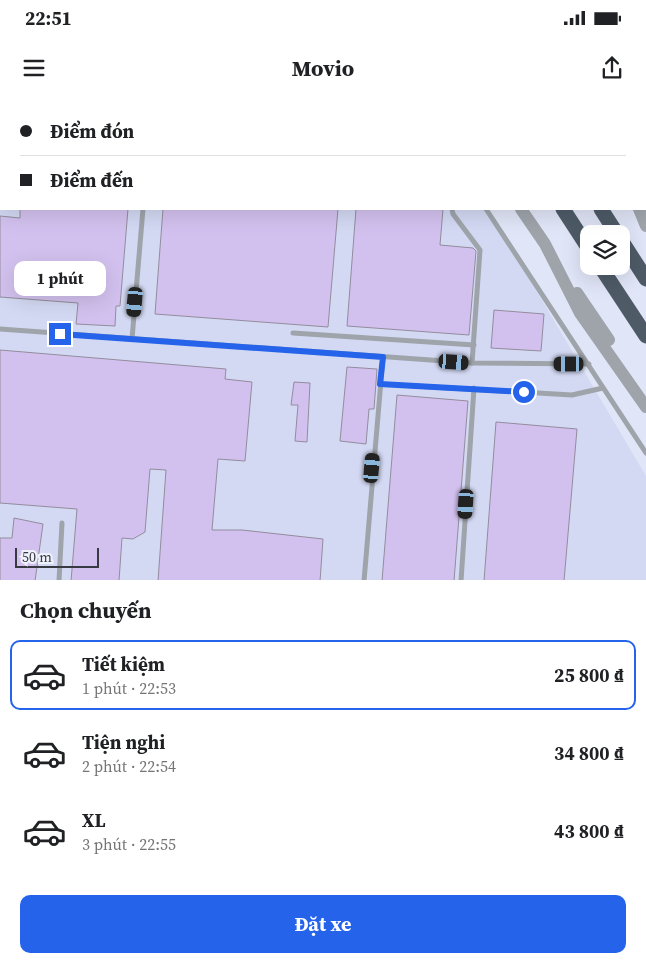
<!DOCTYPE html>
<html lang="vi">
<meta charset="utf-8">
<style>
body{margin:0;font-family:"Source Serif 4",serif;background:#f6f6f6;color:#202124;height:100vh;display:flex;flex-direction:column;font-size:19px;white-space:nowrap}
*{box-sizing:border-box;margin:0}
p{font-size:16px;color:#757577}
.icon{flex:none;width:28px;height:28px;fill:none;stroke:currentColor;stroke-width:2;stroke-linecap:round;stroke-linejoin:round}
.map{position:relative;height:480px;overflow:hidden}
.drawer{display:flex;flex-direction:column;background:#fff;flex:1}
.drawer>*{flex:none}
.hud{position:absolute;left:0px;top:0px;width:646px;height:110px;box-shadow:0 5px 20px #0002;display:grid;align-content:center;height:110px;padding:0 20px;background:#fff}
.controls{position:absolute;left:580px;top:125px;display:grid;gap:10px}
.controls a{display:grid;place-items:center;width:50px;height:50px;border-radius:10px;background:#fff;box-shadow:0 5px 20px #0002;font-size:25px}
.scale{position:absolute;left:15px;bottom:12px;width:84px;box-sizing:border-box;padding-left:5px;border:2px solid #383a41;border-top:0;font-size:14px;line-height:18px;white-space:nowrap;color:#383a41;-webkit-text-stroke:4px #eff2fd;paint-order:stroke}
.end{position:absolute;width:22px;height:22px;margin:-11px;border:6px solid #2563eb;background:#fff;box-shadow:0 0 0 2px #fff}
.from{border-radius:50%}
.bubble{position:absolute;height:35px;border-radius:10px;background:#fff;box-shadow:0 5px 20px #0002;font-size:16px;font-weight:700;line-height:35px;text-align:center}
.car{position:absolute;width:15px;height:30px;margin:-15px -8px;border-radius:6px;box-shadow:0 0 4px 1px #0007;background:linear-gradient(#222 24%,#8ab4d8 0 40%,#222 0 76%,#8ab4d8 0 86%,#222 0)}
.hud b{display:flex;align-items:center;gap:18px;height:48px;font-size:19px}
.hud b+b{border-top:1px solid #e0e0e0}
.hud i{width:12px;height:12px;background:#202124}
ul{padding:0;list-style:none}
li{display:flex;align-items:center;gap:15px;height:70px;margin:0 10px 8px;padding:0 10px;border:2px solid transparent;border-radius:10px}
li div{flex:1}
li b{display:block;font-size:19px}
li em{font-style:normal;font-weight:700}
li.selected{border-color:#2563eb}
li>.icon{width:45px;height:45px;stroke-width:1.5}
h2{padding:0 20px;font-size:22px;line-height:60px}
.primary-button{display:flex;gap:10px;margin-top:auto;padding:10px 20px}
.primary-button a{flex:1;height:58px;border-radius:10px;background:#2563eb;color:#fff;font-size:20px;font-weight:700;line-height:58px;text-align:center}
.status{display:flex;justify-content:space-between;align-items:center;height:35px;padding:0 25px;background:#fff;direction:ltr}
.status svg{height:14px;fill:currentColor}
header{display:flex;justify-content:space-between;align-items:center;height:65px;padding:0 20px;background:#fff;font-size:22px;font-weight:700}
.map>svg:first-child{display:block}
.built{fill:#d3d9f3}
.building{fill:#d2c1ee;stroke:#938c9d}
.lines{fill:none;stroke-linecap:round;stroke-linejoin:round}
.service{stroke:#9ea4aa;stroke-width:5}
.tertiary{stroke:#9ea4aa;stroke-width:12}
.motorway{stroke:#4e5b67;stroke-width:15}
.route{stroke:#2563eb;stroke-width:6}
</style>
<div class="status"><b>22:51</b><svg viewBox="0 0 49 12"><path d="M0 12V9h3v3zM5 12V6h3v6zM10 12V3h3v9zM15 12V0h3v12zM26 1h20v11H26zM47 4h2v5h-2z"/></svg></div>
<header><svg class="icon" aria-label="menu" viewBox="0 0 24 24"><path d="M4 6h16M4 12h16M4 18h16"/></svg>Movio<svg class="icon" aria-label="share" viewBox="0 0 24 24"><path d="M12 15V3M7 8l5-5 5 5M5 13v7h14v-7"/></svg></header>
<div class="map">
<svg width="646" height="481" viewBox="0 0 646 481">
<rect width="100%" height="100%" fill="#e0e5f7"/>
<polygon class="built" points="0,0 424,0 1,1 1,109 488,109 646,376 646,480 0,480"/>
<g class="building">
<polygon points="20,109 128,109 120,206 116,206 115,226 76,224 78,203 0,197 0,116 20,118"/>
<polygon points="163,109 338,109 328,227 155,214"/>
<polygon points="356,109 443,109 440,145 473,148 476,151 469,235 347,226"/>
<polygon points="494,210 544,214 541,251 491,248"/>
<polygon points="0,250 226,269 225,279 252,282 245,361 218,359 212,430 242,430 323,439 320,481 158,481 166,370 150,369 145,432 133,439 122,438 119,481 71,481 77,409 0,403"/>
<polygon points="347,267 377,269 374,309 369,309 366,344 340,341"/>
<polygon points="294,282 310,283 307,342 295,341 298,305 291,305"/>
<polygon points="397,295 468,301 454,481 382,481"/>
<polygon points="496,322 577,329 564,481 484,481"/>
<polygon points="14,418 43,424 35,481 0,481 0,438 12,438"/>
</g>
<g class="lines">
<g class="service">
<polyline points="417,0 418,1"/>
<polyline points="452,109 453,114 480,150 472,263"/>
<polyline points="486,109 646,353"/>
<polyline points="0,229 472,263 589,264"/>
<polyline points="293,233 474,245"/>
<polyline points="132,239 143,109"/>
<polyline points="380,284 572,295 603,288"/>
<polyline points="59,481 62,423"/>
<polyline points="364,481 383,257"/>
<polyline points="461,481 474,288"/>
</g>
<g class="tertiary">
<polyline points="449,0 449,1"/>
<polyline points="573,0 573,1"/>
<polyline points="521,109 545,144 580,213 646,307"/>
<polyline points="639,109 646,126"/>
<polyline points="577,193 609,240"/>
</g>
<g class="motorway">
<polyline points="492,0 493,1"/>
<polyline points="531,0 532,1"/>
<polyline points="563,109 589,149"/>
<polyline points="601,109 617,134"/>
<polyline points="621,140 646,179"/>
<polyline points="600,166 646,236"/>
</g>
</g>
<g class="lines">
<polyline class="route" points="60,234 383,257 380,284 524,292"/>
</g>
</svg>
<div class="controls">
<a><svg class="icon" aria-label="layers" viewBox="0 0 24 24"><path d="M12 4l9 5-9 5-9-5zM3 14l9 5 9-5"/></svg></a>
</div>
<div class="scale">50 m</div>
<i class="end from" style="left:524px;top:292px"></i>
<i class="end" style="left:60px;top:234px"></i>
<div class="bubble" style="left:14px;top:161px;width:92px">1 phút</div>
<i class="car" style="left:135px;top:202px;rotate:185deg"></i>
<i class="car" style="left:454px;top:262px;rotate:94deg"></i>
<i class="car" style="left:569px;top:264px;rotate:270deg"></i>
<i class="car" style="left:372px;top:368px;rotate:5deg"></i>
<i class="car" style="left:466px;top:404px;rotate:184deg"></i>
<div class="hud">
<b><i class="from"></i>Điểm đón</b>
<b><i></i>Điểm đến</b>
</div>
</div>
<section class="drawer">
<h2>Chọn chuyến</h2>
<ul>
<li class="selected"><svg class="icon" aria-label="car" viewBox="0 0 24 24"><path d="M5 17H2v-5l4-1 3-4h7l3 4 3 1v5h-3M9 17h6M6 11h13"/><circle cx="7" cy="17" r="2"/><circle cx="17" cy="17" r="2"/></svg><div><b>Tiết kiệm</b><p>1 phút · 22:53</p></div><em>25 800 ₫</em></li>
<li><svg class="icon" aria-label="car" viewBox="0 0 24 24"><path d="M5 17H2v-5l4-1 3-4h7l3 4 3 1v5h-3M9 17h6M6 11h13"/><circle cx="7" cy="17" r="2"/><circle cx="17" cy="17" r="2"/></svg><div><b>Tiện nghi</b><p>2 phút · 22:54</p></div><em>34 800 ₫</em></li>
<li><svg class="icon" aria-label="car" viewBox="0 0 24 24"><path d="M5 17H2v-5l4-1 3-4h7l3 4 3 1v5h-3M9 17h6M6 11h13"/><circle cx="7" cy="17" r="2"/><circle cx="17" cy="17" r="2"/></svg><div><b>XL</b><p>3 phút · 22:55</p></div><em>43 800 ₫</em></li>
</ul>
<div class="primary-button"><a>Đặt xe</a></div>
</section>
